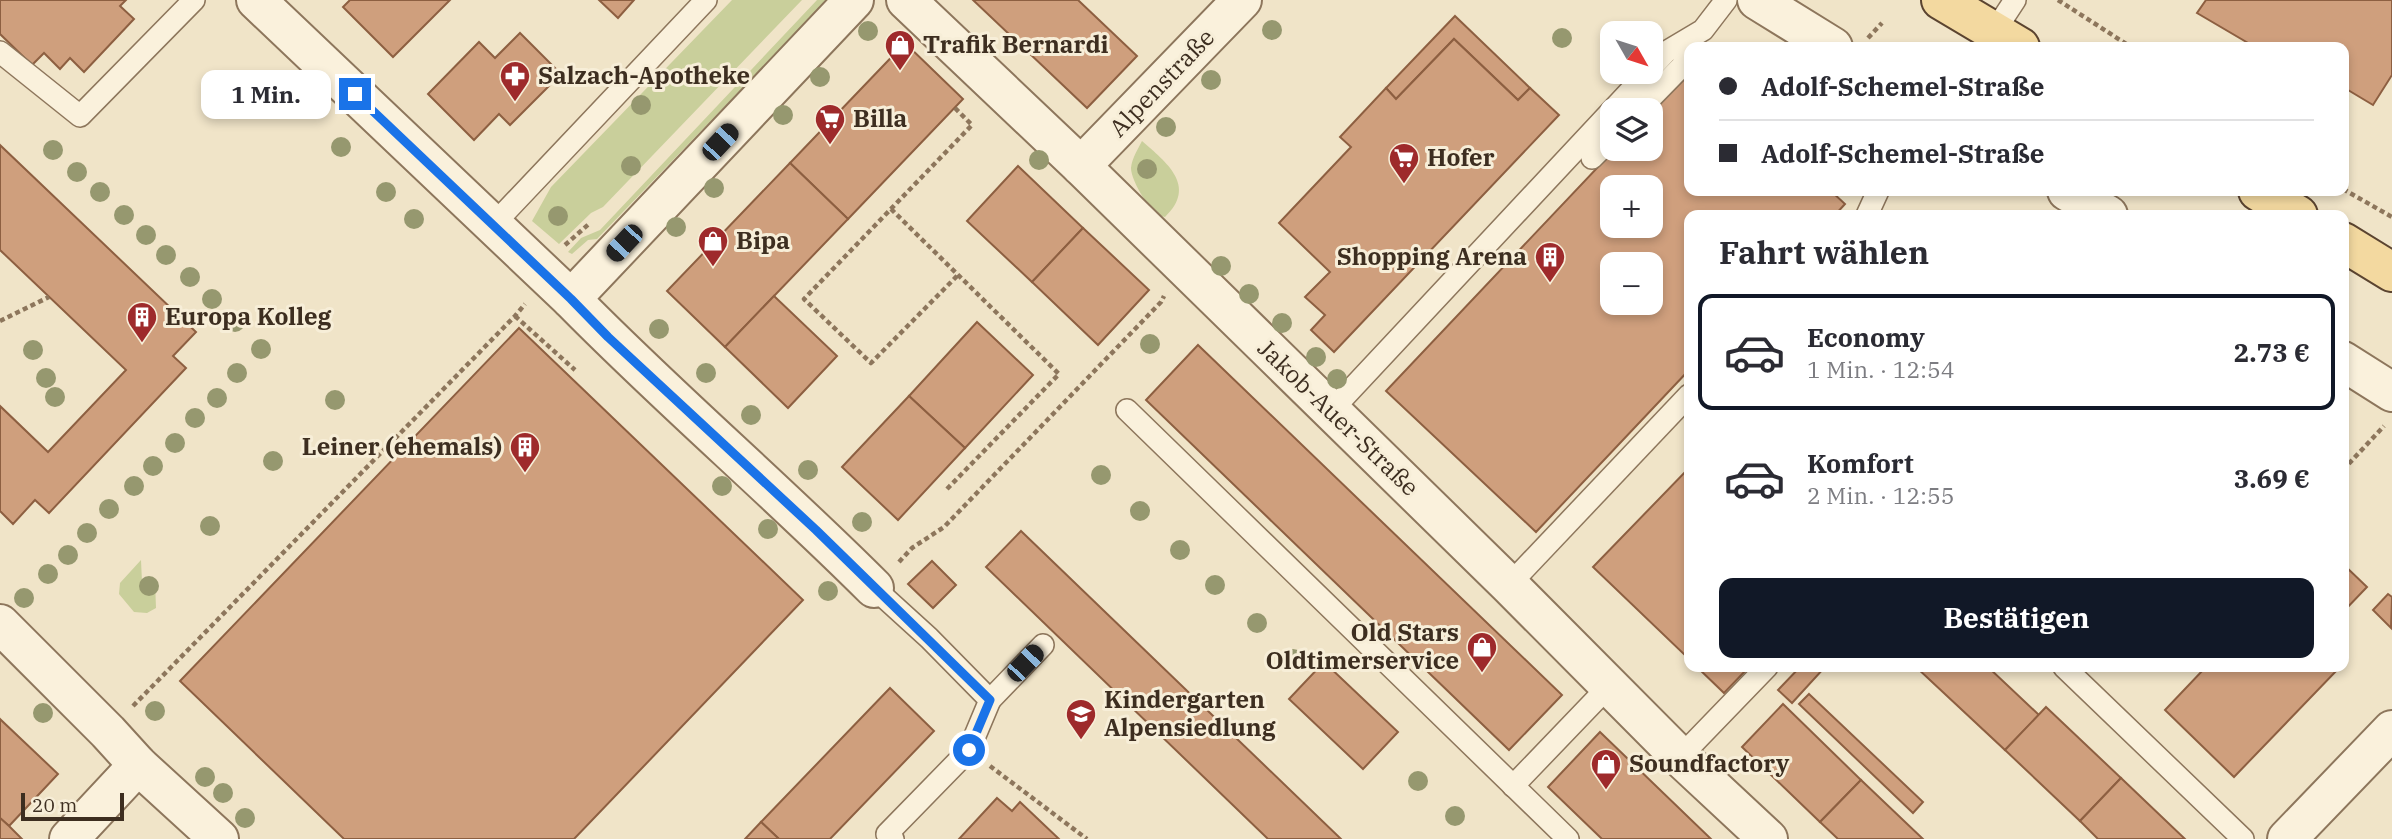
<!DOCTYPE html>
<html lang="de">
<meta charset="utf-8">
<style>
body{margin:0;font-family:"IBM Plex Serif",serif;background:#f7f7f7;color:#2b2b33;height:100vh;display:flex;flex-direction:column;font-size:26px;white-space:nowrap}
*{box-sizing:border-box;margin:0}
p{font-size:23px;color:#7c7c81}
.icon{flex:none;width:38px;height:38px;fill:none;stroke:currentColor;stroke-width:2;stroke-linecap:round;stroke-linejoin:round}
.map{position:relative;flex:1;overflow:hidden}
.drawer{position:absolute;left:1684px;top:210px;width:665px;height:462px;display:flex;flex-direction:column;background:#fff;border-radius:14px;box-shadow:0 4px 10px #0003}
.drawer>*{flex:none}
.banner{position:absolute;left:1684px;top:42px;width:665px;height:154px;border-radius:14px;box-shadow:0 4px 10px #0003;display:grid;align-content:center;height:154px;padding:0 35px;background:#fff}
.needle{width:46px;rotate:129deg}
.controls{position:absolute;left:1600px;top:21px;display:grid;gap:14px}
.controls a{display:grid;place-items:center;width:63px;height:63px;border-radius:14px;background:#fff;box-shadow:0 4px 10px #0003;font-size:35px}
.scale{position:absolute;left:21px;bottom:18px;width:103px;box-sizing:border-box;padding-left:7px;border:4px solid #3d2e20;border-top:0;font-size:19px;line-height:24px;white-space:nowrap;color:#3d2e20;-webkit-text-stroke:5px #f7eed8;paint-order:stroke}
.end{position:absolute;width:32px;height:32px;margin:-16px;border:9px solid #1a73e8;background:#fff;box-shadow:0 0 0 4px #fff}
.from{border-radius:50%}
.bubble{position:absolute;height:49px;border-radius:14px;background:#fff;box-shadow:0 4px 10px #0003;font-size:23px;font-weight:700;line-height:49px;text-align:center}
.car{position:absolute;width:21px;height:42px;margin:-21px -10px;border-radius:9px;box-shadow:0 0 5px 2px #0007;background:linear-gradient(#222 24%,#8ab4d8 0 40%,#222 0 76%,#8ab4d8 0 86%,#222 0)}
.banner b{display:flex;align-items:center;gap:24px;height:66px;font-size:26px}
.banner b+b{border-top:2px solid #e1e1e2}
.banner i{width:18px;height:18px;background:#2b2b33}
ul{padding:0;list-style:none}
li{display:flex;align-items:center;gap:21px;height:116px;margin:0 14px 10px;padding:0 21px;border:4px solid transparent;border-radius:14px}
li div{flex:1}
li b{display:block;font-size:26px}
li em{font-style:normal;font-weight:700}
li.current{border-color:#111827}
li>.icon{width:63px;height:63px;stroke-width:1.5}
h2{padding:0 35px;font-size:32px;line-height:84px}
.cta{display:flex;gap:14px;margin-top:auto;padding:14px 35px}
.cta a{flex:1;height:80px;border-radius:14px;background:#111827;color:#fff;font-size:28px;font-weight:700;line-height:80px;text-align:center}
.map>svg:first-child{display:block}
.green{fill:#c9cf9b}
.building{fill:#cf9f7d;stroke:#8d5f41;stroke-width:2;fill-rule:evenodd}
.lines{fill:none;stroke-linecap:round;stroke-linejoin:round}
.lane-casing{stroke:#8d765c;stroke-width:24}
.street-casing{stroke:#8d765c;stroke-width:42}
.primary-casing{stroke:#5b4430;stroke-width:42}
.path{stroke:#8d765c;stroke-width:4.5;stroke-dasharray:5 3.5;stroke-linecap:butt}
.lane{stroke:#faf1dc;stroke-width:21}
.street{stroke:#faf1dc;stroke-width:38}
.primary{stroke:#f3d9a0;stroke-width:38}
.tree{fill:#96986f}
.route{stroke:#1a73e8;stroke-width:9}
.labels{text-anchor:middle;stroke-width:6;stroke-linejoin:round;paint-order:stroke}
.poi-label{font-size:24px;font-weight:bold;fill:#3d2e20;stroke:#f7eed8;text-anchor:start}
.street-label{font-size:24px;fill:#3d2e20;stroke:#f7eed8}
</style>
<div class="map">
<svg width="2392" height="839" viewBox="0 0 2392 839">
<rect width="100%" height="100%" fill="#f0e4c8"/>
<g class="green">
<polygon points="732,0 802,0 603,207 591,213 559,244 532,221 551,187"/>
<polygon points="817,0 827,0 597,239 588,240 572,254 568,252 581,238 600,230"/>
<path d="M1142 141C1166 162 1198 186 1165 217 1151 215 1131 181 1131 168 1132 158 1138 149 1142 141Z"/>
<polygon points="141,560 142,582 155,581 156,608 147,613 134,612 119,594 120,583"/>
</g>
<g class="building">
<polygon points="0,0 126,0 120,6 134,19 84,72 70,58 60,69 44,53 32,65 0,34"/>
<polygon points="350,0 450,0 393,57 343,7"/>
<polygon points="599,0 634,0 618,18"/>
<polygon points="973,0 1078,0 1137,56 1087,108"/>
<polygon points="2206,0 2392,0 2392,75 2373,105 2343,87 2343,47 2255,47 2197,13"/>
<polygon points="1455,16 1530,88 1518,100 1454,39 1396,99 1386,88"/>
<polygon points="520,33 561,74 510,125 499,114 474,140 428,94 479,42 495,58"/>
<polygon points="1454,39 1518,100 1530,88 1559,115 1334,352 1311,330 1325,315 1305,297 1330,272 1279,223 1351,147 1340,137 1386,88 1396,99"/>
<polygon points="905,43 963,99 848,219 790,163"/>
<path d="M1689 70V191H1831L1845 204 1835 215H1689V370L1536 532 1386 391 1615 149H1650V111ZM1612 187H1650V226H1612ZM1612 264H1650V303H1612Z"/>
<polygon points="0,145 196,332 173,356 186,368 49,513 35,500 13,524 0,511 0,406 48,452 126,370 0,250"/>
<polygon points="790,163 848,219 725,347 667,291"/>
<polygon points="1018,166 1083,228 1032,282 967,221"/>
<polygon points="1083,228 1149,290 1098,345 1032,282"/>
<polygon points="774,296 837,356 788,408 725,347"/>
<polygon points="977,322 1033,375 965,448 909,396"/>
<polygon points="519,328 803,600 574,839 344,839 180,681"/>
<polygon points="1198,345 1562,695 1509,750 1146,400"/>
<polygon points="909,396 965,448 898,520 842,467"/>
<polygon points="1689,468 1689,659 1593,567"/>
<polygon points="1021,531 1341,839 1268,839 986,567"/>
<polygon points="932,561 956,585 933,608 908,584"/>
<polygon points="2343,564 2367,587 2343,612"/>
<polygon points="2388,594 2392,597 2391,628 2373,610"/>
<polygon points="1324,662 1398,732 1363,769 1289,699"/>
<polygon points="1697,667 1749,667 1724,693"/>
<polygon points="1800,667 1825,667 1792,703 1778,690"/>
<polygon points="1916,667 1988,667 2039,715 2005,750"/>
<polygon points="2202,667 2340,667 2234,777 2165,710 2204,669"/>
<polygon points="890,688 934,731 830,839 779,839 761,822"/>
<polygon points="1809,694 1923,802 1913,813 1799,704"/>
<polygon points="1783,704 1861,780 1820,822 1742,747"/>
<polygon points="2046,707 2121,778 2080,821 2005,750"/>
<polygon points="0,719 58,774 9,826 0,818"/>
<polygon points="1600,732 1711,839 1602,839 1548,787"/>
<polygon points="2121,778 2185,839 2098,839 2080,821"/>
<polygon points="1861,780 1923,839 1838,839 1820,822"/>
<polygon points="997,798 1012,811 1020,802 1059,839 959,839"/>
<polygon points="0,818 9,826 22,839 0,839"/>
<polygon points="761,822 779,839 745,839"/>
</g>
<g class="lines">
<g class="lane-casing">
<g id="lane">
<polyline points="1994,32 2015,0"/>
<polyline points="0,52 80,116 194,0"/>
<polyline points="1650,69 1666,52 1703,30 1726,0"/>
<polyline points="1639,110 1682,66 1689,54"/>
<polyline points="1592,158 1612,138"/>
<polyline points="1867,215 1878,191"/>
<polyline points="493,225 706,0"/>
<polyline points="1127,410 1568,839"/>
<polyline points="1330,412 1648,72"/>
<polyline points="1509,585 1689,395"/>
<polyline points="874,588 929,638 990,700 969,750 887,834 893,839"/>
<polyline points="2064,667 2243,839"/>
<polyline points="990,700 1043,645"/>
<polyline points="1680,757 1767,667"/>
<polyline points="1513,786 1609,686"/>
</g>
</g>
<g class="street-casing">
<g id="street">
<path d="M256 0 571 299C669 399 775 489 874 588"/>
<polyline points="906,0 1081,166 1509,585 1680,757 1768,839"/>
<polyline points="1757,0 1833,47"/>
<polyline points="1081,166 1242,0"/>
<polyline points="2067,191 2108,215"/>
<polyline points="571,299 854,0"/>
<polyline points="2343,361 2392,392"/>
<polyline points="0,624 108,732 138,765 219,839"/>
<polyline points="69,839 138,765"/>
<polyline points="2287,839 2392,730"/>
</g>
</g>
<g class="primary-casing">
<g id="primary">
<polyline points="1941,0 2020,47"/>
<polyline points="2258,191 2298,215"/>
<polyline points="2343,242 2392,272"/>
</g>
</g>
<g class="path">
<polyline points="2058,0 2131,47"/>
<polyline points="1868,38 1882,23"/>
<polyline points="888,43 896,51"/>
<polyline points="955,108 972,125 804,299 871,363 958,275"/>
<polyline points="2343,189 2392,217"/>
<polyline points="891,209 1059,374 946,490"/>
<polyline points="565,245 590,223"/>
<polyline points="515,316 575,370"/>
<polyline points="0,321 49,297"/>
<polyline points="2343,470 2384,426"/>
<polyline points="899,562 912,548 944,527 1161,302 1164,296"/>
<polyline points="133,706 515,316 525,304"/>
<polyline points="990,766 1087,839"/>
</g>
<use href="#lane" class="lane"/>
<use href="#street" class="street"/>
<use href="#primary" class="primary"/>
</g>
<g class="tree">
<circle cx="1272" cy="30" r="10"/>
<circle cx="868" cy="31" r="10"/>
<circle cx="1562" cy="38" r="10"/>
<circle cx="820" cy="77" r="10"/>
<circle cx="1211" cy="80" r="10"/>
<circle cx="282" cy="86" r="10"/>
<circle cx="641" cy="105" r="10"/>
<circle cx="301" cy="107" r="10"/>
<circle cx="783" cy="115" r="10"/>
<circle cx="1166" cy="127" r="10"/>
<circle cx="341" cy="147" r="10"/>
<circle cx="53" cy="150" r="10"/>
<circle cx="1039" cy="160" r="10"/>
<circle cx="631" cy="166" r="10"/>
<circle cx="1147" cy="169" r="10"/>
<circle cx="77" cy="172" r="10"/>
<circle cx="714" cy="188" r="10"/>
<circle cx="100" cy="192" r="10"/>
<circle cx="386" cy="192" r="10"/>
<circle cx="124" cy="215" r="10"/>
<circle cx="558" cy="216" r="10"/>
<circle cx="414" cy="219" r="10"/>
<circle cx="676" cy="227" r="10"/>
<circle cx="146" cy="235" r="10"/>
<circle cx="166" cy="255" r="10"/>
<circle cx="1221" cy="266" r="10"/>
<circle cx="190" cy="277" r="10"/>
<circle cx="1249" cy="294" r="10"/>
<circle cx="212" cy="299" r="10"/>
<circle cx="235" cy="322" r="10"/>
<circle cx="1282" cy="323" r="10"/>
<circle cx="659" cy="329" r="10"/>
<circle cx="1150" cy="344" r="10"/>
<circle cx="261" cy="349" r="10"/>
<circle cx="33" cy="350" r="10"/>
<circle cx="1316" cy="357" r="10"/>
<circle cx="237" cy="373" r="10"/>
<circle cx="706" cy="373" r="10"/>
<circle cx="46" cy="378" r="10"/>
<circle cx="1337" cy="379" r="10"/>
<circle cx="55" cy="397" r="10"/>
<circle cx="217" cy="398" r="10"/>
<circle cx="335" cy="400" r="10"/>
<circle cx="751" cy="415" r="10"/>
<circle cx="195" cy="418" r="10"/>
<circle cx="175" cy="443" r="10"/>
<circle cx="273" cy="461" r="10"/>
<circle cx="153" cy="466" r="10"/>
<circle cx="808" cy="470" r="10"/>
<circle cx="1101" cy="475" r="10"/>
<circle cx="134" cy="486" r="10"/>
<circle cx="722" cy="486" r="10"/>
<circle cx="109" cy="509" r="10"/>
<circle cx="1140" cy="511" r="10"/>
<circle cx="862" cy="522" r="10"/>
<circle cx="210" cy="526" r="10"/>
<circle cx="768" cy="529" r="10"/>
<circle cx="87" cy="533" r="10"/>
<circle cx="1180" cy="550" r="10"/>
<circle cx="68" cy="555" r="10"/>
<circle cx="48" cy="574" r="10"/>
<circle cx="1215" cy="585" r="10"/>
<circle cx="149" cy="586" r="10"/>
<circle cx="828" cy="591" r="10"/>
<circle cx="24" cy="598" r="10"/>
<circle cx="1257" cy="623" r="10"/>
<circle cx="1293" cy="659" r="10"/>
<circle cx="155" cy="711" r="10"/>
<circle cx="43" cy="713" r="10"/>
<circle cx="205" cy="777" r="10"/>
<circle cx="1418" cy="781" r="10"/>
<circle cx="223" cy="793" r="10"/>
<circle cx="1455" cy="816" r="10"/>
<circle cx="245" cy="818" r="10"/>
</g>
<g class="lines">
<polyline class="route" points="355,94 571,299 608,337 816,530 990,700 969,750"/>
</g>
<defs>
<g id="shop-pin" transform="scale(1.575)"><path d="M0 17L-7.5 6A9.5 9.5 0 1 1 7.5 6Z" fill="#9e2a2b" stroke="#f7eed8"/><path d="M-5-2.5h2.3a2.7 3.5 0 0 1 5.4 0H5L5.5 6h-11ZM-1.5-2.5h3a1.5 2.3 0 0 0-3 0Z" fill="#fff"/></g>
<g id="pharmacy-pin" transform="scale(1.575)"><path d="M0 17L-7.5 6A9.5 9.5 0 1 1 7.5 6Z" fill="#9e2a2b" stroke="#f7eed8"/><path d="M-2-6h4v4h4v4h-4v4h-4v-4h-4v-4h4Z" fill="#fff"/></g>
<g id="supermarket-pin" transform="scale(1.575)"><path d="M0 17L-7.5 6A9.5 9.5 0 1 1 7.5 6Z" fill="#9e2a2b" stroke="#f7eed8"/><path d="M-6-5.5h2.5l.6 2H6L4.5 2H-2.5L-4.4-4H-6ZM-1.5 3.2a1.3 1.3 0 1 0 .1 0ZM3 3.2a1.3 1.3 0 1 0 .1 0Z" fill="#fff"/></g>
<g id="building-pin" transform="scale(1.575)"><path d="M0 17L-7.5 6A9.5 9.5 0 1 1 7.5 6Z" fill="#9e2a2b" stroke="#f7eed8"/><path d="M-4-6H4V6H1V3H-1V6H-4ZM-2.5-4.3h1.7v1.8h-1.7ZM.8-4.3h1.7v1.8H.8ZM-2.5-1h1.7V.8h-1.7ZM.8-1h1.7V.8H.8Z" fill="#fff"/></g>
<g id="school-pin" transform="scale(1.575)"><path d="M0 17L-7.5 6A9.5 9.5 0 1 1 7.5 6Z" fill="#9e2a2b" stroke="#f7eed8"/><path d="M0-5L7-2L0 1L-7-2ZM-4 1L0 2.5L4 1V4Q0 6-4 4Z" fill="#fff"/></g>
</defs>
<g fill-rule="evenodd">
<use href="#shop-pin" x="900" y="45"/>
<use href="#pharmacy-pin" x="515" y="76"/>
<use href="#supermarket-pin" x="830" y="119"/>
<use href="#supermarket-pin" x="1404" y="158"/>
<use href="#shop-pin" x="713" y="241"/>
<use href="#building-pin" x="1550" y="257"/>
<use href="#building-pin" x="142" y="317"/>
<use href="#building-pin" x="525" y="447"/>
<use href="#shop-pin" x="1482" y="647"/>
<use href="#school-pin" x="1081" y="714"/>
<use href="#shop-pin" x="1606" y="764"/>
</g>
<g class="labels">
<g class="poi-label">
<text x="923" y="53">Trafik Bernardi</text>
<text x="538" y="84">Salzach-Apotheke</text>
<text x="853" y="127">Billa</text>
<text x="1427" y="166">Hofer</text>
<text x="736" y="249">Bipa</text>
<text x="1527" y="265" text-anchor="end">Shopping Arena</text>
<text x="165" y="325">Europa Kolleg</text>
<text x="502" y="455" text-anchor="end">Leiner (ehemals)</text>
<text x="1459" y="641" text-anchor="end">Old Stars<tspan x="1459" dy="28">Oldtimerservice</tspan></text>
<text x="1104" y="708">Kindergarten<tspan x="1104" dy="28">Alpensiedlung</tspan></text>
<text x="1629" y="772">Soundfactory</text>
</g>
<g class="street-label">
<text transform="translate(1162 83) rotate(-46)" y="8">Alpenstraße</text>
<text transform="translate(1338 418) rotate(44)" y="8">Jakob-Auer-Straße</text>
</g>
</g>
</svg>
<div class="controls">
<a><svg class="needle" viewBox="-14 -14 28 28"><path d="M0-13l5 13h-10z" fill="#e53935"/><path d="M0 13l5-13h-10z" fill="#7c7c81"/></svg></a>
<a><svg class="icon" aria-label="layers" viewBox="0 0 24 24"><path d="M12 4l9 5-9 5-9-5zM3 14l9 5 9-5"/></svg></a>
<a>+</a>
<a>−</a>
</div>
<div class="scale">20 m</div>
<i class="end from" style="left:969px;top:750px"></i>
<i class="end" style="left:355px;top:94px"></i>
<div class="bubble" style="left:201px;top:70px;width:130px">1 Min.</div>
<i class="car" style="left:720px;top:142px;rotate:43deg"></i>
<i class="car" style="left:624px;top:243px;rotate:223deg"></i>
<i class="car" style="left:1025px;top:663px;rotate:44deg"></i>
<div class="banner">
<b><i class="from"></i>Adolf-Schemel-Straße</b>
<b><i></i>Adolf-Schemel-Straße</b>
</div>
<section class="drawer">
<h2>Fahrt wählen</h2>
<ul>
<li class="current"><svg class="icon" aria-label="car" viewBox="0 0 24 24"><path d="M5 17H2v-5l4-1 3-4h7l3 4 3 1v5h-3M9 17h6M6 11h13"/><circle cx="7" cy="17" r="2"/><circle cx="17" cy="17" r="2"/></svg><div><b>Economy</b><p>1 Min. · 12:54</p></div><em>2.73 €</em></li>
<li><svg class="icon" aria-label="car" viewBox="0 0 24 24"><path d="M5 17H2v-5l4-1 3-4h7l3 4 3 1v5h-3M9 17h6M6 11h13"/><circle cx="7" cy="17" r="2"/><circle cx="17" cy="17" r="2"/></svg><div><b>Komfort</b><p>2 Min. · 12:55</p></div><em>3.69 €</em></li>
</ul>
<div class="cta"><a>Bestätigen</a></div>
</section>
</div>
